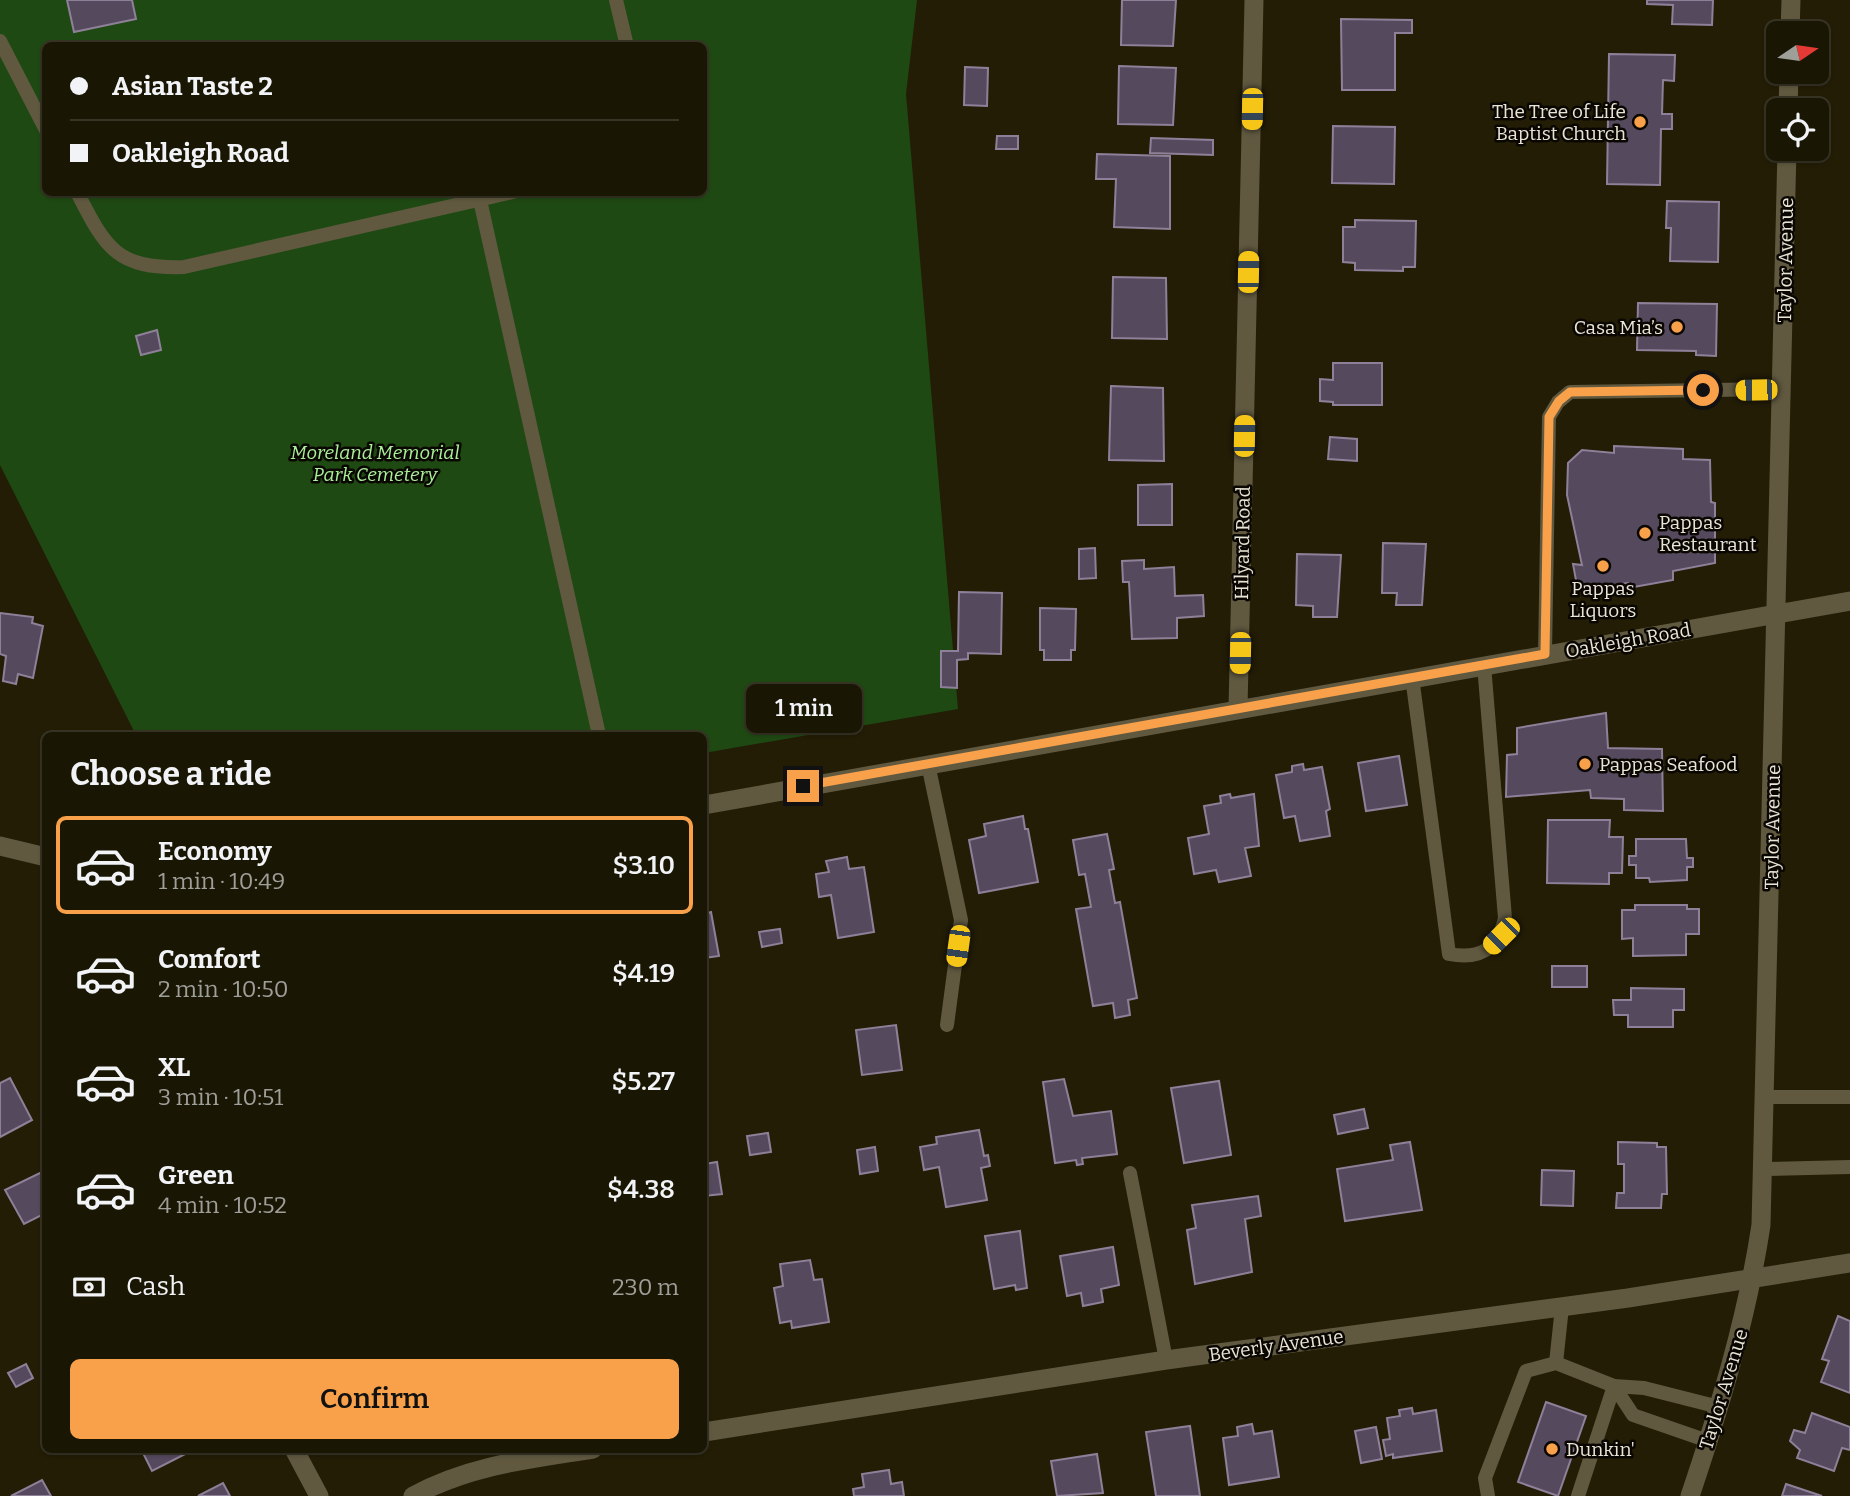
<!DOCTYPE html>
<meta charset="utf-8">
<style>
body{margin:0;font-family:Bitter,serif;background:#272313;color:#f1f3f6;height:100vh;display:flex;flex-direction:column;font-size:26px;white-space:nowrap}
*{box-sizing:border-box;margin:0}
p{font-size:23px;color:#9f9f9a}
.icon{flex:none;width:38px;height:38px;fill:none;stroke:currentColor;stroke-width:2;stroke-linecap:round;stroke-linejoin:round}
.map{position:relative;flex:1;overflow:hidden}
.sheet{position:absolute;left:42px;top:732px;width:665px;height:721px;display:flex;flex-direction:column;background:#1a1604;border-radius:10px;box-shadow:0 2px 5px #0004,0 0 0 2px #383526}
.sheet>*{flex:none}
.hud{position:absolute;left:42px;top:42px;width:665px;height:154px;border-radius:10px;box-shadow:0 2px 5px #0004,0 0 0 2px #383526;display:grid;align-content:center;height:154px;padding:0 28px;background:#1a1604}
.needle{width:46px;rotate:77deg}
.controls{position:absolute;left:1766px;top:21px;display:grid;gap:14px}
.controls a{display:grid;place-items:center;width:63px;height:63px;border-radius:10px;background:#1a1604;box-shadow:0 2px 5px #0004,0 0 0 2px #383526;font-size:35px}
.end{position:absolute;width:32px;height:32px;margin:-16px;border:9px solid #f8a14a;background:#111;box-shadow:0 0 0 4px #111}
.from{border-radius:50%}
.bubble{position:absolute;height:49px;border-radius:10px;background:#1a1604;box-shadow:0 2px 5px #0004,0 0 0 2px #383526;font-size:23px;font-weight:600;line-height:49px;text-align:center}
.car{position:absolute;width:21px;height:42px;margin:-21px -10px;border-radius:9px;box-shadow:0 0 5px 2px #0007;background:linear-gradient(#f5c518 24%,#345 0 40%,#f5c518 0 76%,#345 0 86%,#f5c518 0)}
.hud b{display:flex;align-items:center;gap:24px;height:66px;font-size:26px}
.hud b+b{border-top:2px solid #383526}
.hud i{width:18px;height:18px;background:#f1f3f6}
ul{padding:0;list-style:none}
li{display:flex;align-items:center;gap:21px;height:98px;margin:0 14px 10px;padding:0 14px;border:4px solid transparent;border-radius:10px}
li div{flex:1}
li b{display:block;font-size:26px}
li em{font-style:normal;font-weight:600}
li.current{border-color:#f8a14a}
li>.icon{width:63px;height:63px;stroke-width:1.5}
h2{padding:0 28px;font-size:32px;line-height:84px}
.pay{display:flex;align-items:center;gap:18px;height:77px;padding:0 28px;font-size:26px}
.pay p{margin-inline-start:auto}
.primary-button{display:flex;gap:14px;margin-top:auto;padding:14px 28px}
.primary-button a{flex:1;height:80px;border-radius:10px;background:#f8a14a;color:#111;font-size:28px;font-weight:600;line-height:80px;text-align:center}
.map>svg:first-child{display:block}
.green{fill:#1f4913;fill-rule:evenodd}
.building{fill:#55495e;stroke:#8e8098;stroke-width:2}
.lines{fill:none;stroke-linecap:round;stroke-linejoin:round}
.service{stroke:#605940;stroke-width:14}
.minor{stroke:#605940;stroke-width:19}
.tertiary{stroke:#605940;stroke-width:19}
.secondary{stroke:#605940;stroke-width:19}
.route{stroke:#f8a14a;stroke-width:9}
.poi-dot{fill:#f8a14a;stroke:#0a0702;stroke-width:2.5}
.labels{text-anchor:middle;stroke-width:5;stroke-linejoin:round;paint-order:stroke}
.poi-label{font-size:19px;fill:#e8e4d6;stroke:#0a0702;text-anchor:start}
.street-label{font-size:19px;fill:#e8e4d6;stroke:#0a0702}
.park-label{font-size:19px;font-style:italic;fill:#aaf099;stroke:#0a0702}
</style>
<div class="map">
<svg width="1850" height="1496" viewBox="0 0 1850 1496">
<rect width="100%" height="100%" fill="#231d06"/>
<path class="green" d="M0 0H917L906 94 958 709 704 753V735H136L0 465ZM46 46H704V192H46Z"/>
<g class="building">
<polygon points="67,0 132,0 136,19 74,32"/>
<polygon points="1122,0 1176,0 1173,46 1121,45"/>
<polygon points="1647,0 1713,0 1712,25 1672,24 1673,5 1647,4"/>
<polygon points="1341,19 1412,20 1412,33 1395,33 1395,90 1342,90"/>
<polygon points="1609,54 1675,55 1674,81 1663,80 1662,114 1672,114 1672,129 1661,129 1660,185 1607,184"/>
<polygon points="1119,66 1176,68 1173,125 1118,124"/>
<polygon points="965,67 988,68 987,106 964,105"/>
<polygon points="1333,126 1395,127 1394,184 1332,183"/>
<polygon points="997,136 1018,136 1018,149 996,149"/>
<polygon points="1151,138 1213,140 1213,155 1150,153"/>
<polygon points="1097,154 1170,156 1170,229 1114,227 1116,179 1096,179"/>
<polygon points="1667,201 1719,202 1718,262 1670,261 1671,228 1666,228"/>
<polygon points="1355,220 1416,221 1415,267 1403,267 1403,271 1355,270 1355,263 1343,262 1343,227 1355,227"/>
<polygon points="1113,277 1166,278 1167,339 1112,338"/>
<polygon points="1638,303 1717,304 1716,356 1696,355 1696,351 1637,350"/>
<polygon points="157,330 161,350 141,355 136,336"/>
<polygon points="1333,363 1382,363 1382,405 1333,405 1333,402 1320,401 1320,379 1333,380"/>
<polygon points="1111,386 1163,388 1164,461 1109,460"/>
<polygon points="1330,437 1357,439 1357,461 1328,459"/>
<polygon points="1614,446 1683,449 1683,459 1710,460 1711,502 1715,503 1715,563 1673,571 1673,580 1628,588 1628,583 1578,591 1573,564 1582,565 1567,495 1568,463 1582,450 1614,453"/>
<polygon points="1172,484 1172,525 1138,525 1138,485"/>
<polygon points="1383,543 1426,544 1422,605 1396,605 1397,593 1382,593"/>
<polygon points="1095,548 1096,578 1079,579 1079,549"/>
<polygon points="1297,554 1341,555 1337,617 1313,617 1313,606 1296,605"/>
<polygon points="1144,560 1144,569 1174,567 1175,596 1203,595 1204,616 1177,618 1177,638 1132,639 1129,582 1123,582 1122,561"/>
<polygon points="959,592 1002,593 1001,654 968,653 968,659 957,660 957,688 941,687 941,651 958,651"/>
<polygon points="1040,608 1076,609 1075,650 1071,650 1071,660 1044,660 1044,650 1040,650"/>
<polygon points="0,613 33,617 32,623 43,626 33,678 18,674 16,684 3,681 6,656 0,654"/>
<polygon points="1606,713 1608,748 1662,749 1663,811 1624,810 1624,799 1591,798 1590,790 1506,797 1507,755 1517,754 1517,728"/>
<polygon points="1399,756 1407,805 1366,811 1358,763"/>
<polygon points="1303,764 1304,770 1322,767 1330,809 1326,811 1330,836 1300,841 1295,816 1284,818 1276,775 1292,772 1292,766"/>
<polygon points="1230,794 1231,798 1254,794 1259,846 1245,848 1251,876 1219,882 1216,870 1194,874 1188,838 1209,834 1204,806 1221,803 1220,796"/>
<polygon points="1023,816 1025,829 1028,829 1038,882 979,893 969,840 986,836 984,824"/>
<polygon points="1548,820 1610,820 1609,837 1623,837 1622,873 1609,873 1609,884 1547,883"/>
<polygon points="1107,834 1114,869 1109,870 1115,903 1120,902 1137,998 1128,1000 1130,1015 1115,1018 1113,1003 1093,1006 1076,909 1091,907 1085,874 1079,875 1073,840"/>
<polygon points="1636,839 1686,839 1687,858 1693,858 1693,867 1687,867 1687,880 1650,882 1649,878 1636,878 1636,865 1629,865 1629,856 1636,856"/>
<polygon points="847,857 849,869 864,867 874,932 838,938 831,895 819,897 816,874 829,872 826,861"/>
<polygon points="1635,905 1687,905 1687,909 1699,909 1699,934 1686,934 1686,955 1633,956 1633,938 1622,939 1622,910 1635,910"/>
<polygon points="711,912 719,956 704,958 704,914"/>
<polygon points="780,929 782,943 762,947 759,932"/>
<rect x="1552" y="966" width="35" height="21"/>
<polygon points="1631,988 1684,989 1684,1010 1673,1010 1673,1027 1628,1027 1628,1015 1614,1015 1613,1000 1631,1000"/>
<polygon points="896,1025 902,1070 862,1075 856,1030"/>
<polygon points="10,1078 32,1120 0,1137 0,1083"/>
<polygon points="1064,1079 1073,1116 1111,1111 1117,1154 1082,1158 1083,1164 1077,1165 1076,1160 1055,1163 1043,1082"/>
<polygon points="1219,1081 1231,1155 1184,1163 1171,1088"/>
<polygon points="1364,1109 1368,1128 1338,1134 1334,1115"/>
<polygon points="979,1130 984,1156 988,1155 990,1166 981,1168 987,1200 946,1207 939,1167 924,1170 920,1147 937,1144 936,1137"/>
<polygon points="768,1133 771,1152 750,1155 747,1136"/>
<polygon points="1410,1142 1422,1210 1345,1221 1337,1169 1393,1160 1390,1145"/>
<polygon points="1618,1142 1657,1143 1657,1147 1666,1147 1667,1194 1662,1194 1661,1208 1616,1208 1617,1193 1624,1193 1624,1164 1618,1164"/>
<polygon points="875,1147 878,1171 860,1174 857,1150"/>
<polygon points="717,1162 722,1194 704,1196 704,1164"/>
<polygon points="46,1170 46,1213 24,1224 5,1190"/>
<polygon points="1542,1170 1574,1171 1573,1206 1541,1205"/>
<polygon points="1258,1196 1261,1216 1245,1219 1252,1272 1195,1284 1187,1230 1196,1228 1192,1205"/>
<polygon points="1020,1231 1027,1288 1016,1290 1015,1285 994,1289 985,1236"/>
<polygon points="1113,1247 1119,1285 1101,1289 1103,1302 1083,1306 1081,1293 1067,1296 1060,1256"/>
<polygon points="810,1260 814,1280 822,1279 829,1322 792,1328 791,1321 780,1323 774,1288 783,1286 780,1264"/>
<polygon points="1838,1316 1850,1321 1850,1393 1821,1382 1829,1361 1822,1359"/>
<polygon points="26,1364 33,1378 16,1387 8,1373"/>
<polygon points="1546,1402 1586,1416 1558,1496 1518,1482"/>
<polygon points="1412,1408 1413,1414 1436,1410 1442,1451 1393,1458 1393,1454 1386,1456 1383,1440 1390,1439 1387,1418 1400,1416 1399,1410"/>
<polygon points="1812,1413 1850,1427 1850,1450 1842,1448 1834,1471 1797,1458 1800,1450 1790,1441 1794,1430 1805,1433"/>
<polygon points="1252,1424 1254,1434 1272,1431 1279,1477 1229,1485 1223,1438 1238,1436 1237,1427"/>
<polygon points="1190,1426 1200,1496 1156,1496 1146,1432"/>
<polygon points="1376,1427 1382,1459 1361,1463 1355,1431"/>
<polygon points="141,1449 195,1449 152,1471"/>
<polygon points="1097,1454 1103,1493 1057,1496 1051,1461"/>
<polygon points="889,1470 891,1484 902,1482 904,1496 854,1496 853,1489 864,1487 862,1474"/>
<polygon points="42,1480 51,1496 11,1496"/>
<polygon points="223,1483 230,1496 198,1496"/>
<polygon points="1786,1484 1822,1496 1782,1496"/>
</g>
<g class="lines">
<g class="service">
<polyline points="616,0 627,46"/>
<polyline points="0,41 46,130"/>
<path d="M77 192C106 249 117 269 184 267L513 192"/>
<polyline points="480,200 599,735"/>
<polyline points="1545,655 1549,417 1558,402 1570,392 1782,389"/>
<path d="M1412 677 1449 954C1480 960 1498 949 1505 918L1484 665"/>
<polyline points="928,764 961,920 947,1025"/>
<polyline points="1766,1097 1850,1097"/>
<polyline points="1764,1169 1850,1167"/>
<polyline points="1130,1173 1166,1360"/>
<polyline points="1556,1363 1562,1307"/>
<polyline points="1614,1386 1633,1415 1708,1441"/>
<polyline points="1488,1496 1485,1478 1526,1371 1556,1363 1614,1386 1644,1388 1719,1407"/>
<polyline points="1578,1496 1614,1386"/>
</g>
<g class="minor">
<polyline points="1238,708 1254,0"/>
<polyline points="704,1432 1166,1360 1628,1298 1850,1263"/>
<polyline points="294,1449 319,1496"/>
<path d="M413 1496C470 1465 530 1459 593 1449"/>
</g>
<g class="tertiary">
<polyline points="704,805 1850,601"/>
<polyline points="0,846 46,857"/>
</g>
<g class="secondary">
<polyline points="1790,33 1791,0"/>
<polyline points="1788,110 1789,72"/>
<path d="M1690 1496C1720 1407 1747 1318 1761 1225L1787 149"/>
</g>
</g>
<g class="lines">
<polyline class="route" points="803,786 1545,654 1549,417 1559,401 1570,392 1703,390"/>
</g>
<g class="poi-dot">
<circle cx="1640" cy="122" r="7"/>
<circle cx="1677" cy="327" r="7"/>
<circle cx="1645" cy="533" r="7"/>
<circle cx="1603" cy="566" r="7"/>
<circle cx="1585" cy="764" r="7"/>
<circle cx="1552" cy="1449" r="7"/>
</g>
<g class="labels">
<g class="poi-label">
<text x="1626" y="118" text-anchor="end">The Tree of Life<tspan x="1626" dy="22">Baptist Church</tspan></text>
<text x="1663" y="334" text-anchor="end">Casa Mia’s</text>
<text x="1659" y="529">Pappas<tspan x="1659" dy="22">Restaurant</tspan></text>
<text x="1603" y="595" text-anchor="middle">Pappas<tspan x="1603" dy="22">Liquors</tspan></text>
<text x="1599" y="771">Pappas Seafood</text>
<text x="1566" y="1456">Dunkin'</text>
</g>
<g class="street-label">
<text transform="translate(1785 260) rotate(-89)" y="7">Taylor Avenue</text>
<text transform="translate(1242 543) rotate(-89)" y="7">Hilyard Road</text>
<text transform="translate(1628 640) rotate(-10)" y="7">Oakleigh Road</text>
<text transform="translate(1772 827) rotate(-89)" y="7">Taylor Avenue</text>
<text transform="translate(1276 1345) rotate(-8)" y="7">Beverly Avenue</text>
<text transform="translate(1723 1389) rotate(-73)" y="7">Taylor Avenue</text>
</g>
<g class="park-label">
<text x="375" y="459">Moreland Memorial<tspan x="375" dy="22">Park Cemetery</tspan></text>
</g>
</g>
</svg>
<div class="controls">
<a><svg class="needle" viewBox="-14 -14 28 28"><path d="M0-13l5 13h-10z" fill="#e53935"/><path d="M0 13l5-13h-10z" fill="#9f9f9a"/></svg></a>
<a><svg class="icon" aria-label="locate" viewBox="0 0 24 24"><circle cx="12" cy="12" r="6"/><path d="M12 2v4M12 18v4M2 12h4M18 12h4"/></svg></a>
</div>
<i class="end from" style="left:1703px;top:390px"></i>
<i class="end" style="left:803px;top:786px"></i>
<div class="bubble" style="left:746px;top:684px;width:116px">1 min</div>
<i class="car" style="left:1252px;top:109px;rotate:181deg"></i>
<i class="car" style="left:1248px;top:272px;rotate:1deg"></i>
<i class="car" style="left:1756px;top:390px;rotate:269deg"></i>
<i class="car" style="left:1244px;top:436px;rotate:1deg"></i>
<i class="car" style="left:1240px;top:653px;rotate:181deg"></i>
<i class="car" style="left:1501px;top:936px;rotate:225deg"></i>
<i class="car" style="left:958px;top:946px;rotate:188deg"></i>
<div class="hud">
<b><i class="from"></i>Asian Taste 2</b>
<b><i></i>Oakleigh Road</b>
</div>
<section class="sheet">
<h2>Choose a ride</h2>
<ul>
<li class="current"><svg class="icon" aria-label="car" viewBox="0 0 24 24"><path d="M5 17H2v-5l4-1 3-4h7l3 4 3 1v5h-3M9 17h6M6 11h13"/><circle cx="7" cy="17" r="2"/><circle cx="17" cy="17" r="2"/></svg><div><b>Economy</b><p>1 min · 10:49</p></div><em>$3.10</em></li>
<li><svg class="icon" aria-label="car" viewBox="0 0 24 24"><path d="M5 17H2v-5l4-1 3-4h7l3 4 3 1v5h-3M9 17h6M6 11h13"/><circle cx="7" cy="17" r="2"/><circle cx="17" cy="17" r="2"/></svg><div><b>Comfort</b><p>2 min · 10:50</p></div><em>$4.19</em></li>
<li><svg class="icon" aria-label="car" viewBox="0 0 24 24"><path d="M5 17H2v-5l4-1 3-4h7l3 4 3 1v5h-3M9 17h6M6 11h13"/><circle cx="7" cy="17" r="2"/><circle cx="17" cy="17" r="2"/></svg><div><b>XL</b><p>3 min · 10:51</p></div><em>$5.27</em></li>
<li><svg class="icon" aria-label="car" viewBox="0 0 24 24"><path d="M5 17H2v-5l4-1 3-4h7l3 4 3 1v5h-3M9 17h6M6 11h13"/><circle cx="7" cy="17" r="2"/><circle cx="17" cy="17" r="2"/></svg><div><b>Green</b><p>4 min · 10:52</p></div><em>$4.38</em></li>
</ul>
<div class="pay"><svg class="icon" aria-label="cash" viewBox="0 0 24 24"><path d="M3 7h18v10H3z"/><circle cx="12" cy="12" r="2"/></svg>Cash<p>230 m</p></div>
<div class="primary-button"><a>Confirm</a></div>
</section>
</div>
